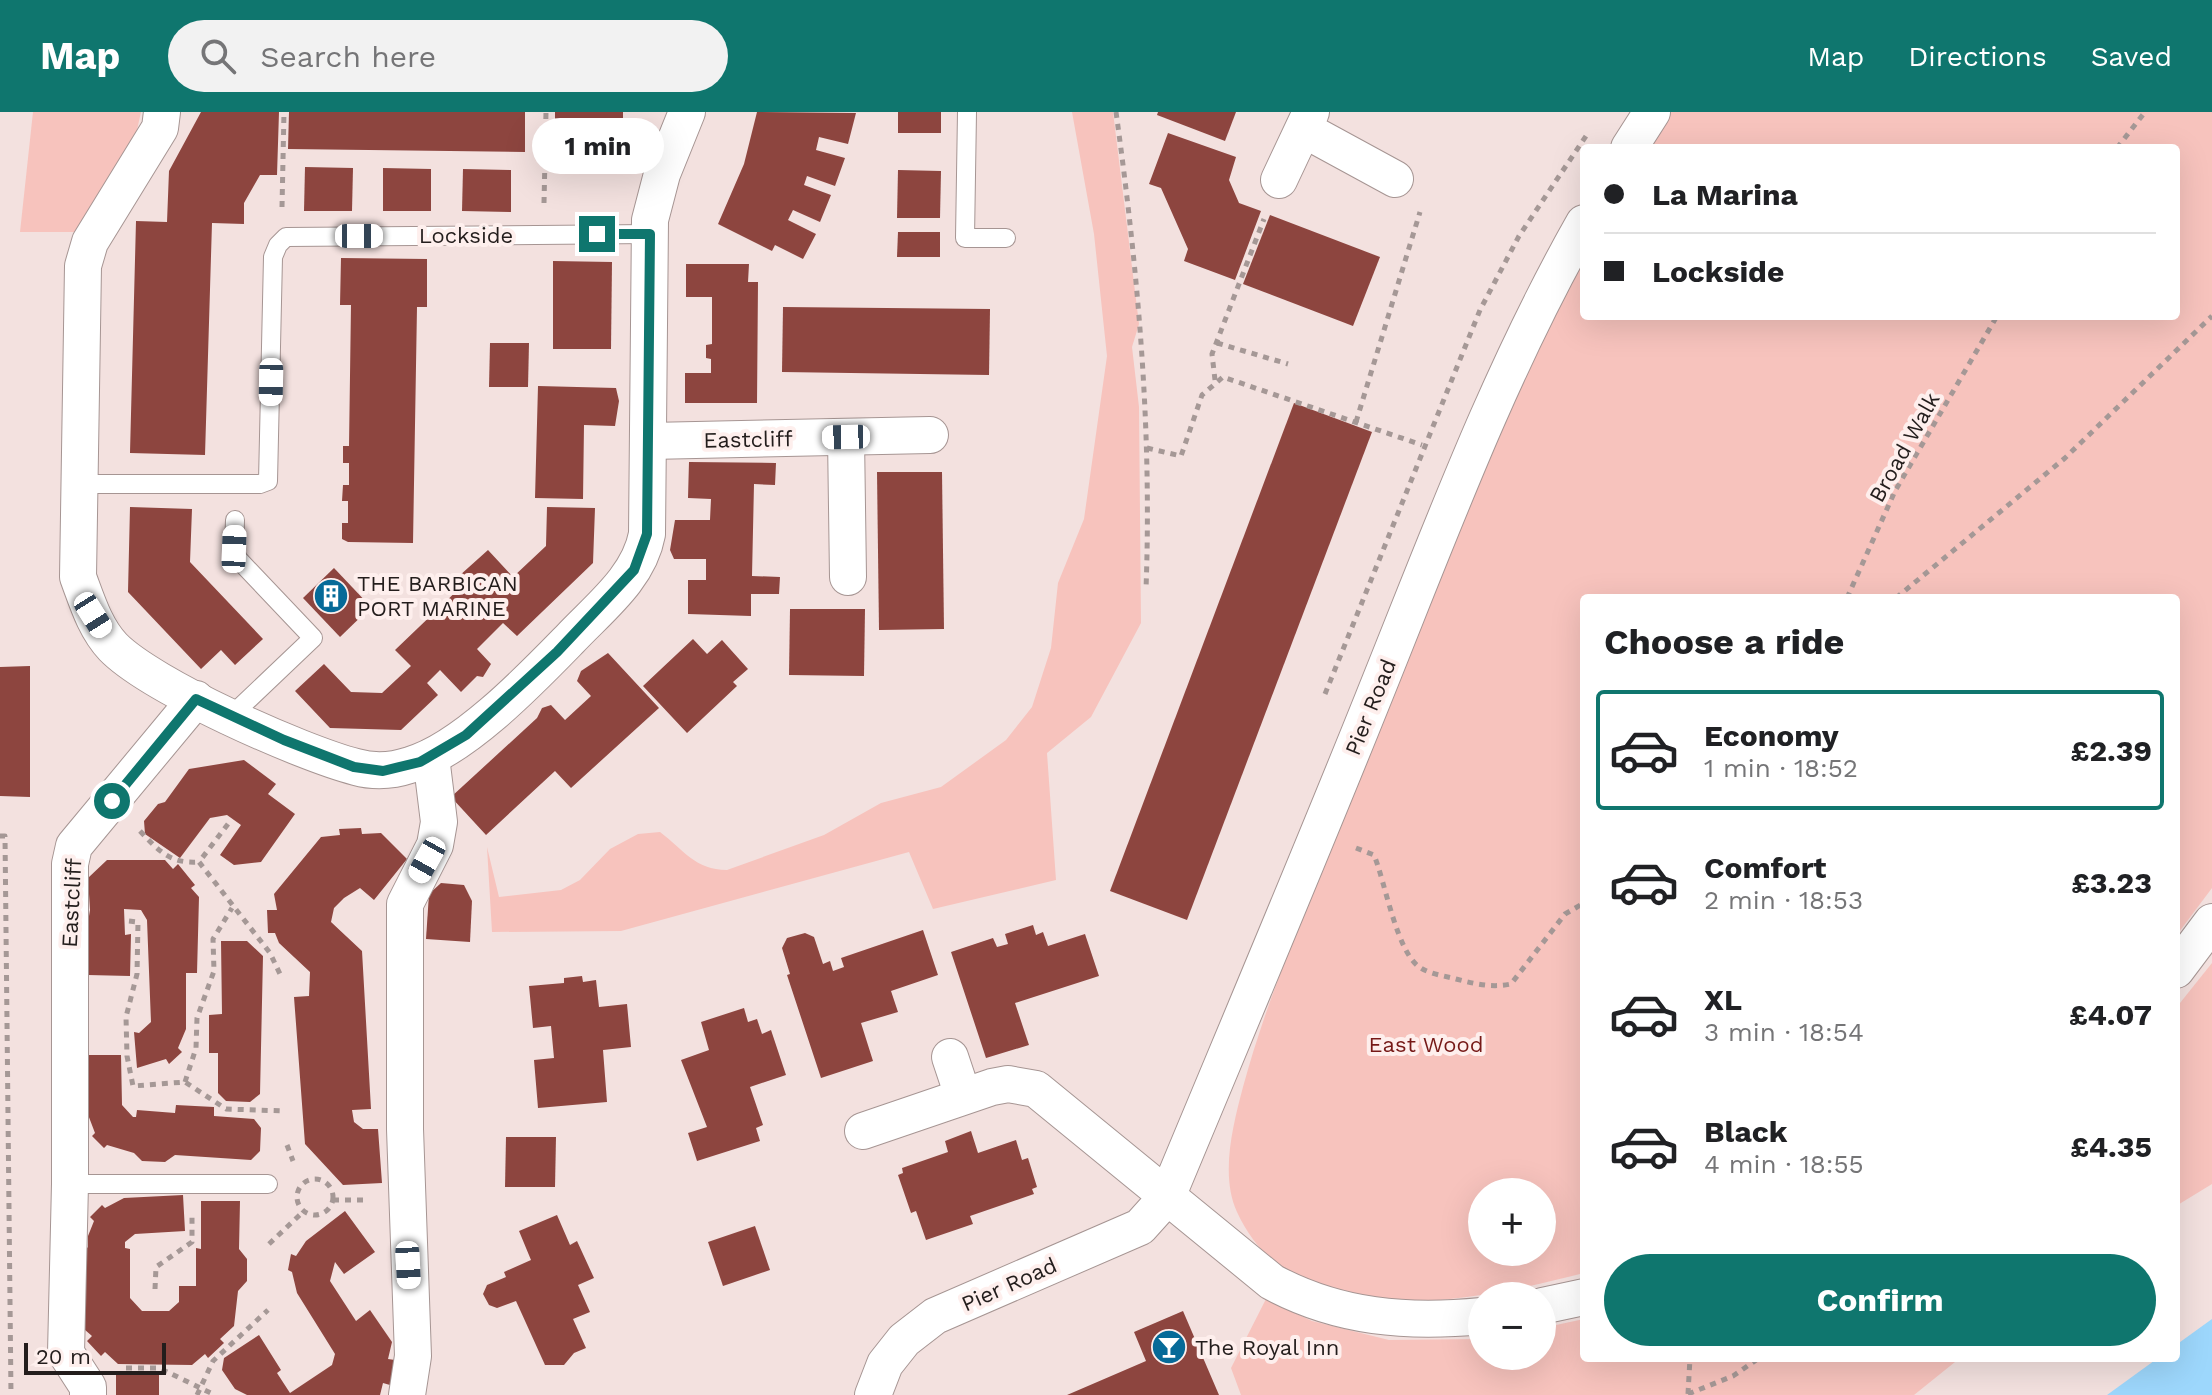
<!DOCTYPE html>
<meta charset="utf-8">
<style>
body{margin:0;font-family:"Work Sans",sans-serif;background:#f2f2f2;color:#202124;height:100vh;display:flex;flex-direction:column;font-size:30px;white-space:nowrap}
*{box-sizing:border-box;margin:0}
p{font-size:26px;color:#757577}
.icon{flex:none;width:44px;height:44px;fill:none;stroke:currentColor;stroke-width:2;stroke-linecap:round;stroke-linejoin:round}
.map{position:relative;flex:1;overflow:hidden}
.side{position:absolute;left:1580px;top:482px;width:600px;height:768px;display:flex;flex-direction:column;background:#fff;border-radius:8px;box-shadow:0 8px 32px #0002}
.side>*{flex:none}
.top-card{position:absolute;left:1580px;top:32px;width:600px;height:176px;border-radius:8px;box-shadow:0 8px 32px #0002;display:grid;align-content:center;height:176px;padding:0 24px;background:#fff}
.controls{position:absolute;left:1468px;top:1066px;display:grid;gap:16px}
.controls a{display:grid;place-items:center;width:88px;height:88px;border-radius:50%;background:#fff;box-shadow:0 8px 32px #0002;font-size:40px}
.scale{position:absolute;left:24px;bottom:20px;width:142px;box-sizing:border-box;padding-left:8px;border:4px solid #231d1c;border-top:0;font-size:22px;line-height:28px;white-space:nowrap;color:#231d1c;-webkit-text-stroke:6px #feefed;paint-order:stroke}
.end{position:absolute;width:36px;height:36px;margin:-18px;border:10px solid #0f766e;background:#fff;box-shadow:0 0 0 4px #fff}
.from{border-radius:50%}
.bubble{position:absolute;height:56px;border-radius:28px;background:#fff;box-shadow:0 8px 32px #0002;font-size:26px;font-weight:700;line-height:56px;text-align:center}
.car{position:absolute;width:24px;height:48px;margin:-24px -12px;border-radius:10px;box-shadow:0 0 6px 2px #0007;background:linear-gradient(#fff 24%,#345 0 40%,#fff 0 76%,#345 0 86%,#fff 0)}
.top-card b{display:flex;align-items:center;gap:28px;height:76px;font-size:30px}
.top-card b+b{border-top:2px solid #e0e0e0}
.top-card i{width:20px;height:20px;background:#202124}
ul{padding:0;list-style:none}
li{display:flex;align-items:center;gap:24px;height:120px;margin:0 16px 12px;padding:0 8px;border:4px solid transparent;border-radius:8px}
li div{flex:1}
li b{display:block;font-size:30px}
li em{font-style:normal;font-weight:700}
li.current{border-color:#0f766e}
li>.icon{width:72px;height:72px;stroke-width:1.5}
h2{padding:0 24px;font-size:36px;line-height:96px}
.action{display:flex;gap:16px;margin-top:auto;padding:16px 24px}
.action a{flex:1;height:92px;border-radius:48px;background:#0f766e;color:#fff;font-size:32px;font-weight:700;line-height:92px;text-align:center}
header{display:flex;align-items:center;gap:48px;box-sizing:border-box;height:112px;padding:0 40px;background:#0f766e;color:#fff}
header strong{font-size:38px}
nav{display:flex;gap:44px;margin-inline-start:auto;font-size:28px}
.search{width:560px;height:72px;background:#f2f2f2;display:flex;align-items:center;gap:20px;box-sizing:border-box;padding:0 28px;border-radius:44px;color:#757577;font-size:30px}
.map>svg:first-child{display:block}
.green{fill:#f7c3bd;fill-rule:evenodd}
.water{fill:#9dd7fc}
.building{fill:#8d453f}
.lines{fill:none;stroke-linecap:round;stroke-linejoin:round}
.lane-casing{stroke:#a69593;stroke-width:20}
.street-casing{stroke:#a69593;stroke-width:38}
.path{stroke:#a59896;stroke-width:5;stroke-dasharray:6 6;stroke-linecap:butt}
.lane{stroke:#fff;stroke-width:18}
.street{stroke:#fff;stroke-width:36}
.route{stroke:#0f766e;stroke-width:10}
.labels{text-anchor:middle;stroke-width:8;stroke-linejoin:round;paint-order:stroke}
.street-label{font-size:22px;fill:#231d1c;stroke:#feefed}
.poi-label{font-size:22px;fill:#231d1c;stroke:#feefed;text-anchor:start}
.park-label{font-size:22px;fill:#761917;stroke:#feefed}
</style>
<header>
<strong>Map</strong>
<div class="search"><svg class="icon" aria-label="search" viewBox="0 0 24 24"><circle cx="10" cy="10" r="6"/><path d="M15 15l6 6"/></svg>Search here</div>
<nav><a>Map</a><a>Directions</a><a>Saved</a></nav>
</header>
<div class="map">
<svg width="2212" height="1283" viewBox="0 0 2212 1283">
<rect width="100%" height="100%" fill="#f3e1df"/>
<g class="green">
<polygon points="33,0 141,0 135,27 78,120 20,120"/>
<path d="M1072 0H1113L1139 212 1132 235 1139 295 1141 511 1091 605 1047 641 1056 768 933 797 909 740 621 819 492 820 487 735 499 785 561 778 580 768 610 737 638 722 660 720C684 738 695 758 727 758L824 723 881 691 941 675 1006 628 1032 595 1051 536 1058 471 1084 407 1107 244 1094 122Z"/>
<path d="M1665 0H2212V776L2176 824V486H1584V1161C1478 1188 1296 1229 1237 1100 1220 1063 1233 1013 1243 975 1274 861 1326 752 1369 643 1437 474 1501 304 1584 141V204H2176V36H1642ZM1482 1080H1542V1140H1482Z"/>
<polygon points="2212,851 2212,1072 2176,1094 2176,896"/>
<polygon points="1266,1187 1312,1209 1389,1228 1482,1227 1482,1244 1542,1244 1542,1216 1584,1207 1584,1246 1960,1246 1914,1283 1241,1283 1231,1256"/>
</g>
<polygon class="water" points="2212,1207 2212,1283 2107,1283 2158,1246 2176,1246 2176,1233"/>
<g class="building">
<polygon points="201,0 279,0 277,63 260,63 244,91 244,112 212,111 205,343 130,341 136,109 167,110 169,59"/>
<polygon points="289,0 525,0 525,40 288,37"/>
<rect x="555" y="0" width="68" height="37"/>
<polygon points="757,0 856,1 848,32 819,25 816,38 845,46 835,74 807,64 804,73 831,83 820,110 793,98 788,108 816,122 803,147 775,133 772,139 718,112 744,52"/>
<rect x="898" y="0" width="43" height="21"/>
<polygon points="1158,0 1236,0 1225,29 1157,3"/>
<polygon points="1168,21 1236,45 1229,68 1239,91 1261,99 1235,168 1184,149 1188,137 1161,76 1149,72"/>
<polygon points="305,55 353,56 352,99 304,99"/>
<polygon points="383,56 431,57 431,99 383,99"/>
<polygon points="463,57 511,58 511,100 462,99"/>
<polygon points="898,58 941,59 940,106 897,106"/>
<polygon points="1270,103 1380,145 1353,214 1243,172"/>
<polygon points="898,120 940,120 940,145 897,145"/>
<polygon points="341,146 427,147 427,195 417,195 413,431 348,430 342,427 342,411 348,411 348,389 342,389 343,373 349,373 349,351 343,351 343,334 349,334 351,193 340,193"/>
<polygon points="553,149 612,150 611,237 553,237"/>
<polygon points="686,152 749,152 748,170 758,170 757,291 685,291 685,261 711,261 711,247 706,246 706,233 712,232 712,185 686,185"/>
<polygon points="783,195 990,197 989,263 782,260"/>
<polygon points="490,231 529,231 528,275 489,275"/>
<polygon points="538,274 616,276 619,289 615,314 584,313 583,387 535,386"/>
<polygon points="1294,291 1372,320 1187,808 1110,779"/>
<polygon points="689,350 776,351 775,373 754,372 752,464 780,465 779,482 751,482 751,504 688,502 688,468 706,468 706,447 674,447 670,438 675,408 710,408 711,387 688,386"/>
<polygon points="877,360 942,360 944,517 879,518"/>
<polygon points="130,395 192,397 190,450 263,527 235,553 221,538 201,557 128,480"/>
<polygon points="547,395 595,396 593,451 517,524 503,511 477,537 491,552 483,565 477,564 461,580 440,558 427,571 438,583 401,618 330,616 295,579 324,552 351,580 382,581 411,554 395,538 465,471 459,464 488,438 513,465 546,434"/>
<polygon points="334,456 371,495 340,525 303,486"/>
<polygon points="790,497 865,497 864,564 789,563"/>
<polygon points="693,527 707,542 722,528 748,557 733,570 737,574 687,621 643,574"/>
<polygon points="608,541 659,596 571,676 555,659 486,723 451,685 537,606 542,596 551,593 565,608 591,584 577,569 581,559"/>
<polygon points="30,554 30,685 0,684 0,555"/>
<polygon points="244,648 276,672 268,682 295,702 261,750 234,753 220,743 241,713 227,703 210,706 180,746 145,722 144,709 158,692 165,690 189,657"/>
<polygon points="361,716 362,722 381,721 407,747 374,788 360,776 344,786 334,796 331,810 362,839 371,997 352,998 354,1010 363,1017 378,1017 382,1071 343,1073 305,1032 294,885 309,884 310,860 279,831 275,821 268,821 267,798 277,798 274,782 321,725 340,723 339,717"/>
<polygon points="107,748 165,748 173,757 178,752 195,773 191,776 199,785 197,861 186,861 186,917 178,936 182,940 169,952 166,947 137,956 134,920 139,921 151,910 147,808 141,798 124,797 125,823 131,822 130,864 88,863 81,853 90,798 88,766"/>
<polygon points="441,771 464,773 472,789 470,830 426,827 429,782"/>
<polygon points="1033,813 1036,823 1043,820 1048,834 1085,822 1099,864 1015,891 1029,933 986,946 951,840 993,826 997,835 1008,832 1005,822"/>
<polygon points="923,818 938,863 891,879 898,900 861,911 873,949 821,966 787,863 790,862 782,836 787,826 805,821 814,825 823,852 830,849 833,859 844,855 841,846"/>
<polygon points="221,829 247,829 263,844 260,982 250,990 226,989 218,981 218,941 209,941 209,903 222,902"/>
<polygon points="582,864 583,870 596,868 599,895 627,892 631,935 603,938 607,990 538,996 534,948 554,946 551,914 533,916 529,874 564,871 564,866"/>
<polygon points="744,896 748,910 757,907 762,922 771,918 786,963 750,975 763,1013 756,1016 760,1029 697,1049 688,1021 707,1015 681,948 709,938 701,910"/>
<polygon points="86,943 121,943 122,993 133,1005 136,1005 137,998 175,1001 176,993 214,995 214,1004 254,1007 261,1016 260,1039 251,1048 175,1043 165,1050 142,1049 134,1041 107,1033 104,1036 92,1024 95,1021 87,1000"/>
<polygon points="971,1019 978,1041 1016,1028 1022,1048 1028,1046 1037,1075 1032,1077 1034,1082 970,1104 973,1112 926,1128 916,1099 911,1101 898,1063 903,1061 902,1056 948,1040 945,1029"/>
<polygon points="506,1025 556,1025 555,1075 505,1075"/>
<polygon points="183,1083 185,1119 135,1122 125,1130 125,1136 130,1137 130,1186 142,1199 169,1199 179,1190 179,1174 196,1174 196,1136 201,1137 201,1089 240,1089 239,1137 247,1147 247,1169 238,1179 234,1214 220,1227 224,1231 208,1246 205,1242 192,1253 118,1252 105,1240 101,1244 87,1229 92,1224 77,1211 79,1145 88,1135 88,1124 94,1109 90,1105 102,1093 105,1096 124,1086"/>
<polygon points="345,1099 375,1140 344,1162 335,1150 330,1169 356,1209 370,1198 392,1230 388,1247 395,1248 390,1273 383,1271 380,1283 247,1283 235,1277 222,1258 224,1246 259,1223 281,1258 277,1261 290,1281 332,1253 335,1242 297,1181 292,1160 288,1158 291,1142 296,1144 306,1129"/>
<polygon points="557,1103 570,1133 577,1129 594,1166 578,1173 590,1200 573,1207 586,1236 574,1241 564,1253 545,1253 516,1189 497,1196 489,1193 483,1182 487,1173 506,1165 504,1160 531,1148 519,1119"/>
<polygon points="755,1114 770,1158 723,1174 708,1130"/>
<polygon points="1183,1199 1219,1283 1067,1283 1146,1249 1134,1220"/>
<rect x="116" y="1261" width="43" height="22"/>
</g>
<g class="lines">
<g class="lane-casing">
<g id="lane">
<polyline points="967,0 965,126 1006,126"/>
<polyline points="81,372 260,372 268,369 273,145 278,133 286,125 650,122"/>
<polyline points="232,603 313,526 238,447 234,437 235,408"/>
<polyline points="70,1072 268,1072"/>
</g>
</g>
<g class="street-casing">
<g id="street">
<path d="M162 0 160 16 90 130 83 154 78 465C87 489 95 516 113 535 151 574 301 641 356 655 374 660 392 659 410 653 463 638 531 567 570 527 599 496 639 466 647 422L650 108 662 62 687 0"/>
<polyline points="1305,18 1395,67"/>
<polyline points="1629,36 1652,0"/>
<polyline points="1279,68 1311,0"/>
<polyline points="846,325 848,465"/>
<polyline points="650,329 930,323"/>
<polyline points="2176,858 2212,810"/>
<polyline points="950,945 963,984"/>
<path d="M863 1019 992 975 1008 972 1036 977 1272 1170C1339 1206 1407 1211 1482 1204"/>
<polyline points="1542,1194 1584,1185"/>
<polyline points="88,1283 88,1275 66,1241 70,1072 70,752 74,734 196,587"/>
<polyline points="407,1283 413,1244 405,1017 405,792 435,733 439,710 431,645"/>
<path d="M873 1283 885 1252 904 1228 935 1204 1140 1115 1167 1085C1236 919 1306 754 1373 587 1438 426 1498 262 1584 111"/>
</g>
</g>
<g class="path">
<path d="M1116 0C1138 159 1152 316 1146 477"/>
<polyline points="2117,36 2145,0"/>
<polyline points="544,91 546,0"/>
<polyline points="282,95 284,0"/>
<polyline points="1217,231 1288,252"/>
<polyline points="1215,268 1212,242 1264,107"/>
<polyline points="1356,310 1420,100"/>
<polyline points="1147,336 1181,344 1202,283 1223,265 1422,333"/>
<polyline points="1847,486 1895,379 1997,204"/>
<polyline points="1896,486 2065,346 2212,204"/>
<polyline points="1325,582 1480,198 1519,124 1586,24"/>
<polyline points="228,712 199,750 270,841 280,862"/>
<path d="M140 719C159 739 170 752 199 750"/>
<polyline points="0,724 5,724 11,1283"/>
<path d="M1356 736 1374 743C1385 769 1397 843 1421 856 1430 862 1445 864 1456 867 1475 872 1492 876 1511 872L1565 802 1584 791"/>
<polyline points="129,809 138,810 137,862 126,905 127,944 133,974 185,970 226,997 285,999"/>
<polyline points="185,970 196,936 197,906 214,859 213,827 232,796"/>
<polyline points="287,1033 293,1049"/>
<circle cx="315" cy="1085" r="18"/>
<polyline points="333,1088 366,1088"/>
<polyline points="269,1132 304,1099"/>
<polyline points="155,1177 156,1155 192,1130 192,1105"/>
<polyline points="126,1256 159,1256 215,1283"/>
<polyline points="1688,1282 1733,1264 1759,1246"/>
<polyline points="1688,1282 1690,1246"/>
<polyline points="197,1283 213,1249 268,1198"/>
</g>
<use href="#lane" class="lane"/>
<use href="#street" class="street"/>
</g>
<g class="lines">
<polyline class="route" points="112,689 196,587 284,628 354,655 383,659 420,650 466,623 557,540 634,458 647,422 650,122 597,122"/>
</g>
<defs>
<g id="building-disc" transform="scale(1.8)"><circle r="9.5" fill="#066a98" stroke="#feefed"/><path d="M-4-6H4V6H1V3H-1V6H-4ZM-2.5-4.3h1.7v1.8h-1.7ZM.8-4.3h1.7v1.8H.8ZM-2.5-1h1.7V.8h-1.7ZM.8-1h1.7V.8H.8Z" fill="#fff"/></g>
<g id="bar-disc" transform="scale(1.8)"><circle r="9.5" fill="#066a98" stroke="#feefed"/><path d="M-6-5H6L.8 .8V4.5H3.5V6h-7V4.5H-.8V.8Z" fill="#fff"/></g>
</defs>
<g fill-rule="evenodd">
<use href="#building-disc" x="331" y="484"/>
<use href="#bar-disc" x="1169" y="1235"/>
</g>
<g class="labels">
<g class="street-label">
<text x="466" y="131">Lockside</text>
<text transform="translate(748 327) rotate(-1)" y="8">Eastcliff</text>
<text transform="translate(1904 335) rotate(-61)" y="8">Broad Walk</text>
<text transform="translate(1370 595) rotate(-68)" y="8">Pier Road</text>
<text transform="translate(71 791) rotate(-87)" y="8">Eastcliff</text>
<text transform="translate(1009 1172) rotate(-24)" y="8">Pier Road</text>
</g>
<g class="poi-label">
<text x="357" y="479">THE BARBICAN<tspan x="357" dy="25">PORT MARINE</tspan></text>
<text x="1195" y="1243">The Royal Inn</text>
</g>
<g class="park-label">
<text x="1426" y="940">East Wood</text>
</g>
</g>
</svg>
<div class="controls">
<a>+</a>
<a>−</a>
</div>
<div class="scale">20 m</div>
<i class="end from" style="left:112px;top:689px"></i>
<i class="end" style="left:597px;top:122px"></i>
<div class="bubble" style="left:532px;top:6px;width:132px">1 min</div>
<i class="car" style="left:359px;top:124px;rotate:90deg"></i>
<i class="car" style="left:271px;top:270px;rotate:181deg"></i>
<i class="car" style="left:846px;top:325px;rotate:269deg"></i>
<i class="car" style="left:234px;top:437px;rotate:2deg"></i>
<i class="car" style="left:93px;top:503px;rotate:148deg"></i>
<i class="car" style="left:427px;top:748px;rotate:209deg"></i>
<i class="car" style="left:408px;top:1153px;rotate:177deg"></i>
<div class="top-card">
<b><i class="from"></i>La Marina</b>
<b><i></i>Lockside</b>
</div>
<section class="side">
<h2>Choose a ride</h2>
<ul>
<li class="current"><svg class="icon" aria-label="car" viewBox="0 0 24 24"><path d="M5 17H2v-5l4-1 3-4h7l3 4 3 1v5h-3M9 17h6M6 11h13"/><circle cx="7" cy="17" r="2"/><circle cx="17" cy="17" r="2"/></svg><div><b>Economy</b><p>1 min · 18:52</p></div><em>£2.39</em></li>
<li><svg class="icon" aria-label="car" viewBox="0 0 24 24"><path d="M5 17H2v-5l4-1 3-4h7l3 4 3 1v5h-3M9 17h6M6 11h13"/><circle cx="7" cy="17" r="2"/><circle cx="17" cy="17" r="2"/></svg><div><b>Comfort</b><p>2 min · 18:53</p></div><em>£3.23</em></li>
<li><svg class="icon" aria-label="car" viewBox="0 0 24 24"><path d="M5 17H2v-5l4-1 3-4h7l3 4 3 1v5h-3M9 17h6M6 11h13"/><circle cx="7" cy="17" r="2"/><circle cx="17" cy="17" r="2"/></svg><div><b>XL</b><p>3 min · 18:54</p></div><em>£4.07</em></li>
<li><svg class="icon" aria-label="car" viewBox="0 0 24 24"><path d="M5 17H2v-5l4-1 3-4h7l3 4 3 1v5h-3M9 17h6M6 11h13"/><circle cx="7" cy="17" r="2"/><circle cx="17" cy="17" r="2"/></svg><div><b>Black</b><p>4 min · 18:55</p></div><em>£4.35</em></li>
</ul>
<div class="action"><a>Confirm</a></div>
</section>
</div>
